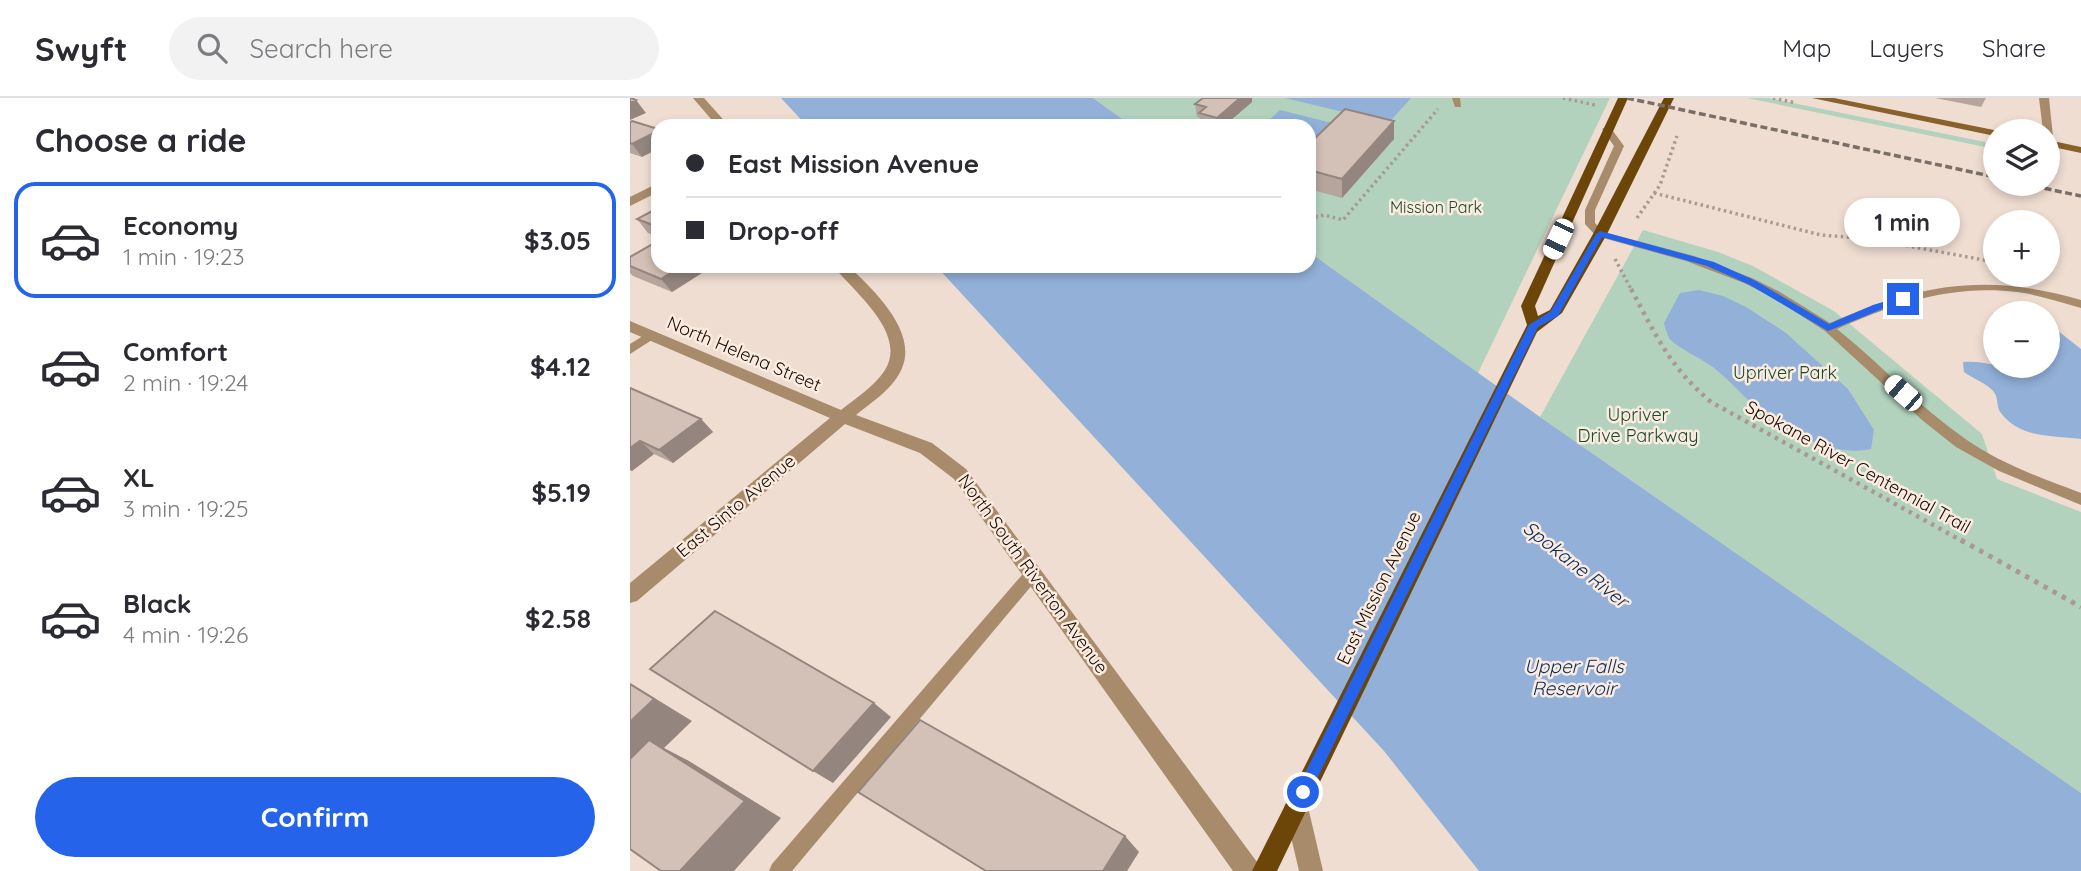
<!DOCTYPE html>
<meta charset="utf-8">
<style>
body{margin:0;font-family:Quicksand,sans-serif;background:#f2f2f3;color:#2b2b33;height:100vh;display:flex;flex-direction:column;font-size:26px;white-space:nowrap}
*{box-sizing:border-box;margin:0}
p{font-size:23px;color:#7c7c81}
.icon{flex:none;width:38px;height:38px;fill:none;stroke:currentColor;stroke-width:2;stroke-linecap:round;stroke-linejoin:round}
.map{position:relative;flex:1;overflow:hidden}
.details{display:flex;flex-direction:column;background:#fff;width:630px}
.details>*{flex:none}
.hud{position:absolute;left:21px;top:21px;width:665px;height:154px;border-radius:21px;box-shadow:0 4px 10px #0003;display:grid;align-content:center;height:154px;padding:0 35px;background:#fff}
.fabs{position:absolute;left:1353px;top:21px;display:grid;gap:14px}
.fabs a{display:grid;place-items:center;width:77px;height:77px;border-radius:50%;background:#fff;box-shadow:0 4px 10px #0003;font-size:35px}
.end{position:absolute;width:32px;height:32px;margin:-16px;border:9px solid #2563eb;background:#fff;box-shadow:0 0 0 4px #fff}
.from{border-radius:50%}
.bubble{position:absolute;height:49px;border-radius:24px;background:#fff;box-shadow:0 4px 10px #0003;font-size:23px;font-weight:700;line-height:49px;text-align:center}
.car{position:absolute;width:21px;height:42px;margin:-21px -10px;border-radius:9px;box-shadow:0 0 5px 2px #0007;background:linear-gradient(#fff 24%,#345 0 40%,#fff 0 76%,#345 0 86%,#fff 0)}
.hud b{display:flex;align-items:center;gap:24px;height:66px;font-size:26px}
.hud b+b{border-top:2px solid #e1e1e2}
.hud i{width:18px;height:18px;background:#2b2b33}
ul{padding:0;list-style:none}
li{display:flex;align-items:center;gap:21px;height:116px;margin:0 14px 10px;padding:0 21px;border:4px solid transparent;border-radius:21px}
li div{flex:1}
li b{display:block;font-size:26px}
li em{font-style:normal;font-weight:700}
li.selected{border-color:#2563eb}
li>.icon{width:63px;height:63px;stroke-width:1.5}
h2{padding:0 35px;font-size:32px;line-height:84px}
.action{display:flex;gap:14px;margin-top:auto;padding:14px 35px}
.action a{flex:1;height:80px;border-radius:42px;background:#2563eb;color:#fff;font-size:28px;font-weight:700;line-height:80px;text-align:center}
header{display:flex;align-items:center;gap:42px;box-sizing:border-box;height:98px;padding:0 35px;background:#fff;border-bottom:2px solid #e1e1e2}
header strong{font-size:33px}
nav{display:flex;gap:38px;margin-inline-start:auto;font-size:24px}
.search{width:490px;height:63px;background:#f2f2f3;display:flex;align-items:center;gap:18px;box-sizing:border-box;padding:0 24px;border-radius:38px;color:#7c7c81;font-size:26px}
main{display:flex;flex:1;min-height:0}
.map>svg:first-child{display:block}
.green{fill:#b2d2bd}
.water{fill:#92b0d8}
.lines{fill:none;stroke-linecap:round;stroke-linejoin:round}
.path-far2{stroke:#a89a91;stroke-width:3.5;stroke-dasharray:2.5 3.5;stroke-linecap:butt}
.path-far1{stroke:#a89a91;stroke-width:4.5;stroke-dasharray:3.5 5;stroke-linecap:butt}
.path{stroke:#a89a91;stroke-width:5;stroke-dasharray:4.5 6;stroke-linecap:butt}
.lane{fill:#a78b6a;fill-rule:evenodd}
.street{fill:#a78b6a;fill-rule:evenodd}
.secondary{fill:#89612b;fill-rule:evenodd}
.primary{fill:#6c4509;fill-rule:evenodd}
.rail{stroke:#7a6f67;stroke-width:3.5;stroke-dasharray:7 3.5;stroke-linecap:butt}
.wall{fill:#b5a59d}
.shaded-wall{fill:#94867f}
.building{fill:#d3c0b6;stroke:#94867f;stroke-width:2}
.route{fill:#2563eb}
.labels{text-anchor:middle;stroke-width:5;stroke-linejoin:round;paint-order:stroke}
.far-park-label{font-size:16px;fill:#124c2e;stroke:#fcebde}
.street-label{font-size:18px;fill:#100b07;stroke:#fcebde}
.park-label{font-size:18px;fill:#124c2e;stroke:#fcebde}
.water-label{font-size:19px;font-style:italic;fill:#083061;stroke:#fcebde}
</style>
<header>
<strong>Swyft</strong>
<div class="search"><svg class="icon" aria-label="search" viewBox="0 0 24 24"><circle cx="10" cy="10" r="6"/><path d="M15 15l6 6"/></svg>Search here</div>
<nav><a>Map</a><a>Layers</a><a>Share</a></nav>
</header>
<main>
<section class="details">
<h2>Choose a ride</h2>
<ul>
<li class="selected"><svg class="icon" aria-label="car" viewBox="0 0 24 24"><path d="M5 17H2v-5l4-1 3-4h7l3 4 3 1v5h-3M9 17h6M6 11h13"/><circle cx="7" cy="17" r="2"/><circle cx="17" cy="17" r="2"/></svg><div><b>Economy</b><p>1 min · 19:23</p></div><em>$3.05</em></li>
<li><svg class="icon" aria-label="car" viewBox="0 0 24 24"><path d="M5 17H2v-5l4-1 3-4h7l3 4 3 1v5h-3M9 17h6M6 11h13"/><circle cx="7" cy="17" r="2"/><circle cx="17" cy="17" r="2"/></svg><div><b>Comfort</b><p>2 min · 19:24</p></div><em>$4.12</em></li>
<li><svg class="icon" aria-label="car" viewBox="0 0 24 24"><path d="M5 17H2v-5l4-1 3-4h7l3 4 3 1v5h-3M9 17h6M6 11h13"/><circle cx="7" cy="17" r="2"/><circle cx="17" cy="17" r="2"/></svg><div><b>XL</b><p>3 min · 19:25</p></div><em>$5.19</em></li>
<li><svg class="icon" aria-label="car" viewBox="0 0 24 24"><path d="M5 17H2v-5l4-1 3-4h7l3 4 3 1v5h-3M9 17h6M6 11h13"/><circle cx="7" cy="17" r="2"/><circle cx="17" cy="17" r="2"/></svg><div><b>Black</b><p>4 min · 19:26</p></div><em>$2.58</em></li>
</ul>
<div class="action"><a>Confirm</a></div>
</section>
<div class="map">
<svg width="1451" height="773" viewBox="0 0 1451 773">
<rect width="100%" height="100%" fill="#efddd1"/>
<g class="green">
<polygon points="463,0 980,0 848,275 679,154 679,28 502,28"/>
<polygon points="1117,0 1138,0 1365,46 1365,51"/>
<polygon points="1013,132 1088,154 1123,168 1204,213 1352,336 1367,381 1451,414 1451,695 910,319"/>
</g>
<g class="water">
<polygon points="151,0 463,0 502,28 177,28"/>
<polygon points="655,0 781,0 756,28 746,22"/>
<polygon points="650,12 702,25 679,48 679,28 656,28 638,23"/>
<polygon points="679,154 910,319 1451,695 1451,773 849,773 754,653 306,168 679,168"/>
<path d="M1069 192 1093 198 1116 209 1156 235 1218 291 1244 332 1241 351C1204 359 1160 336 1132 314 1115 301 1101 283 1084 270 1073 261 1047 250 1039 240 1037 236 1035 229 1034 225L1050 195Z"/>
<path d="M1418 225 1451 251V341C1422 337 1391 341 1371 315 1365 307 1370 298 1361 291 1354 284 1342 280 1334 274L1333 264C1352 262 1366 269 1384 270 1395 271 1406 268 1418 268Z"/>
</g>
<g class="lines">
<g class="path-far2">
<polyline points="933,0 965,7"/>
<polyline points="1143,0 1166,5"/>
<polyline points="1024,95 1191,137 1240,141 1365,164"/>
<polyline points="681,114 687,119 694,117 713,122 808,11"/>
<polyline points="1007,120 1030,87 1047,38"/>
<polyline points="985,161 1002,193"/>
</g>
<path class="path-far1" d="M1001 191C1027 239 1039 268 1081 304L1334 444"/>
<polyline class="path" points="1331,442 1451,509"/>
<g class="lane">
<polygon points="822,0 830,0 831,9 825,9"/>
<path d="M977 28 980 29 994 48 965 112V125L974 134 1064 158 1122 180 1150 194 1200 225C1288 186 1357 174 1451 202V210C1430 204 1409 197 1387 194 1324 186 1264 205 1207 231 1251 266 1288 308 1334 340 1369 365 1411 380 1451 395V407L1369 373 1326 349 1292 322 1195 233 1142 199 1114 185 1056 163 966 138 955 126V112L984 48 972 31Z"/>
<polygon points="21,233 25,234 25,240 0,256 0,246"/>
<polygon points="403,468 408,470 411,475 408,480 162,773 139,773 142,766 398,470"/>
</g>
<g class="street">
<polygon points="63,0 74,0 99,28 87,28"/>
<polygon points="1409,0 1419,0 1424,48 1418,49 1418,33 1413,33"/>
<polygon points="28,85 28,94 0,108 0,99"/>
<path d="M203 168H218C242 190 288 233 272 270 264 290 242 304 226 317L302 345 336 371 627 764 630 773H603L324 381 290 355 215 326 7 503 0 505V485L200 320 0 234V223L211 312C226 300 245 288 255 272 278 235 223 193 203 168Z"/>
<polygon points="666,697 674,701 678,709 693,773 669,773 654,709 658,701"/>
</g>
<g class="secondary">
<polygon points="1182,0 1204,0 1369,33 1365,33 1365,38"/>
<polygon points="1418,42 1451,49 1451,55 1418,48"/>
</g>
<polygon class="primary" points="988,0 998,0 905,208 908,218 920,212 963,136 1034,0 1044,0 977,136 932,215 907,234 647,773 622,773 897,227 891,208"/>
<g class="rail">
<polyline points="997,0 1365,79"/>
<polyline points="1394,86 1451,98"/>
</g>
</g>
<g class="wall">
<polygon points="573,0 622,0 622,4 594,28 571,28 570,20 567,19 565,6"/>
<polygon points="1305,0 1356,0 1351,9"/>
<polygon points="764,23 764,41 712,100 679,91 679,46"/>
<polygon points="0,24 12,59 0,55"/>
<polygon points="28,110 28,139 18,135 7,121"/>
<polygon points="0,159 28,168 83,168 42,194 3,178 0,175"/>
<polygon points="0,290 71,321 83,334 43,365 24,356 2,373 0,372"/>
</g>
<g class="shaded-wall">
<polygon points="610,0 622,0 622,4 594,28 588,28 587,20"/>
<polygon points="6,2 16,15 0,22 0,5"/>
<polygon points="764,23 764,41 712,100 712,81"/>
<polygon points="28,33 28,51 12,59 2,46"/>
<polygon points="51,168 83,168 42,194 31,181"/>
<polygon points="71,321 83,334 43,365 29,352"/>
<polygon points="10,343 24,356 2,373 0,372 0,350"/>
<polygon points="0,585 62,623 34,650 59,663 151,720 104,773 50,773 0,684"/>
<polygon points="244,605 261,619 203,685 183,673"/>
<polygon points="495,738 509,754 497,773 473,773"/>
</g>
<g class="building">
<polygon points="0,0 1,0 6,2 0,5"/>
<polygon points="573,0 610,0 587,20 569,15 576,9 565,6"/>
<polygon points="715,11 764,23 712,81 679,72 679,46"/>
<polygon points="2,23 28,31 28,33 2,46 0,45 0,24"/>
<polygon points="28,110 28,129 7,121"/>
<polygon points="28,143 28,168 51,168 31,181 0,168 0,159"/>
<polygon points="0,290 71,321 29,352 10,343 0,350"/>
<polygon points="85,513 244,605 183,673 20,571"/>
<polygon points="0,586 24,601 0,624"/>
<polygon points="290,622 495,738 473,773 356,773 228,694"/>
<polygon points="19,642 115,703 50,773 31,773 0,751 0,661"/>
</g>
<polygon class="route" points="970,133 1084,164 1126,183 1199,226 1243,207 1273,198 1277,201 1198,233 1120,187 1077,168 972,139 928,218 908,229 678,699 673,702 668,699 666,694 668,689 899,227 921,213 966,136"/>
<g class="labels">
<g class="far-park-label">
<text x="806" y="115">Mission Park</text>
</g>
<g class="street-label">
<text transform="translate(114 256) rotate(23)" y="6">North Helena Street</text>
<text transform="translate(1228 369) rotate(29)" y="6">Spokane River Centennial Trail</text>
<text transform="translate(106 408) rotate(-40)" y="6">East Sinto Avenue</text>
<text transform="translate(403 476) rotate(54)" y="6">North South Riverton Avenue</text>
<text transform="translate(749 490) rotate(-64)" y="6">East Mission Avenue</text>
</g>
<g class="park-label">
<text x="1155" y="281">Upriver Park</text>
<text x="1008" y="323">Upriver<tspan x="1008" dy="21">Drive Parkway</tspan></text>
</g>
<g class="water-label">
<text transform="translate(946 466) rotate(38)" y="7">Spokane River</text>
<text x="944" y="575">Upper Falls<tspan x="944" dy="22">Reservoir</tspan></text>
</g>
</g>
</svg>
<div class="fabs">
<a><svg class="icon" aria-label="layers" viewBox="0 0 24 24"><path d="M12 4l9 5-9 5-9-5zM3 14l9 5 9-5"/></svg></a>
<a>+</a>
<a>−</a>
</div>
<i class="end from" style="left:673px;top:694px"></i>
<i class="end" style="left:1273px;top:201px"></i>
<div class="bubble" style="left:1214px;top:100px;width:116px">1 min</div>
<i class="car" style="left:928px;top:141px;rotate:205deg"></i>
<i class="car" style="left:1273px;top:295px;rotate:311deg"></i>
<div class="hud">
<b><i class="from"></i>East Mission Avenue</b>
<b><i></i>Drop-off</b>
</div>
</div>
</main>
